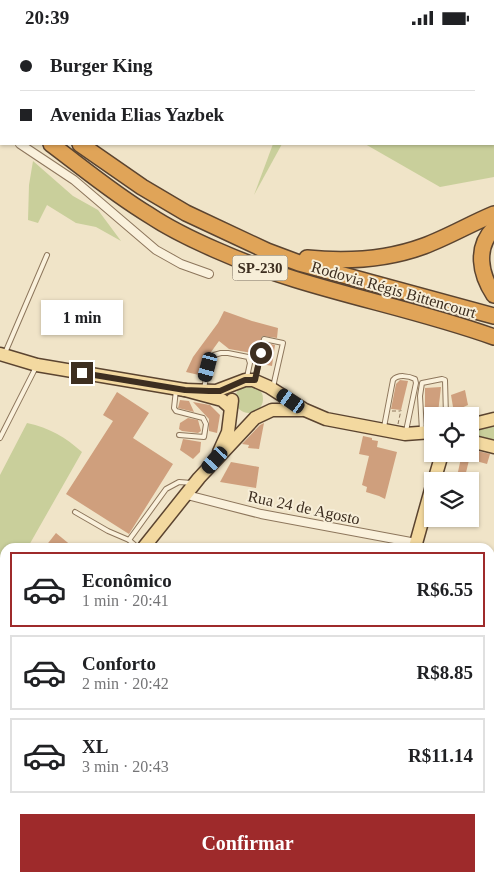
<!DOCTYPE html>
<html lang="pt">
<meta charset="utf-8">
<style>
body{margin:0;font-family:"Times New Roman",serif;background:#f6f6f6;color:#202124;height:100vh;display:flex;flex-direction:column;font-size:19px;white-space:nowrap}
*{box-sizing:border-box;margin:0}
p{font-size:16px;color:#757577}
.icon{flex:none;width:28px;height:28px;fill:none;stroke:currentColor;stroke-width:2;stroke-linecap:round;stroke-linejoin:round}
.map{position:relative;flex:1;overflow:hidden}
.drawer{position:absolute;left:0px;top:508px;width:495px;height:339px;display:flex;flex-direction:column;background:#fff;border-radius:15px 15px 0 0;box-shadow:0 1px 4px #0004}
.drawer>*{flex:none}
.hud{position:absolute;left:0px;top:0px;width:495px;height:110px;box-shadow:0 1px 4px #0004;display:grid;align-content:center;height:110px;padding:0 20px;background:#fff}
.buttons{position:absolute;left:424px;top:372px;display:grid;gap:10px}
.buttons a{display:grid;place-items:center;width:55px;height:55px;border-radius:0px;background:#fff;box-shadow:0 1px 4px #0004;font-size:25px}
.end{position:absolute;width:22px;height:22px;margin:-11px;border:6px solid #3d2e20;background:#fff;box-shadow:0 0 0 2px #fff}
.from{border-radius:50%}
.bubble{position:absolute;height:35px;border-radius:0px;background:#fff;box-shadow:0 1px 4px #0004;font-size:16px;font-weight:700;line-height:35px;text-align:center}
.car{position:absolute;width:15px;height:30px;margin:-15px -8px;border-radius:6px;box-shadow:0 0 4px 1px #0007;background:linear-gradient(#222 24%,#8ab4d8 0 40%,#222 0 76%,#8ab4d8 0 86%,#222 0)}
.hud b{display:flex;align-items:center;gap:18px;height:48px;font-size:19px}
.hud b+b{border-top:1px solid #e0e0e0}
.hud i{width:12px;height:12px;background:#202124}
ul{padding:9px 0 0;list-style:none}
li{display:flex;align-items:center;gap:15px;height:75px;margin:0 10px 8px;padding:0 10px;border:2px solid #e0e0e0;border-radius:0px}
li div{flex:1}
li b{display:block;font-size:19px}
li em{font-style:normal;font-weight:700}
li.current{border-color:#9e2a2b}
li>.icon{width:45px;height:45px;stroke-width:1.5}
.cta{display:flex;gap:10px;margin-top:auto;padding:10px 20px}
.cta a{flex:1;height:58px;border-radius:0px;background:#9e2a2b;color:#fff;font-size:20px;font-weight:700;line-height:58px;text-align:center}
.status{display:flex;justify-content:space-between;align-items:center;height:35px;padding:0 25px;background:#fff;direction:ltr}
.status svg{height:14px;fill:currentColor}
.map>svg:first-child{display:block}
.green{fill:#c9cf9b}
.water{fill:#a9c4bc;stroke:#6f938a}
.lines{fill:none;stroke-linecap:round;stroke-linejoin:round}
.river{stroke:#a9c4bc;stroke-width:12}
.building{fill:#cf9f7d}
.lane-casing{stroke:#8d765c;stroke-width:6}
.street-casing{stroke:#8d765c;stroke-width:10}
.secondary-casing{stroke:#6f573f;stroke-width:14}
.primary-casing{stroke:#5b4430;stroke-width:15}
.highway-casing{stroke:#5b4430;stroke-width:18}
.path{stroke:#8d765c;stroke-width:1;stroke-dasharray:4 2.5;stroke-linecap:butt}
.lane{stroke:#faf1dc;stroke-width:4}
.street{stroke:#faf1dc;stroke-width:8}
.secondary{stroke:#faf1dc;stroke-width:11}
.primary{stroke:#f3d9a0;stroke-width:12}
.highway{stroke:#e0a458;stroke-width:15}
.route{stroke:#3d2e20;stroke-width:6}
.labels{text-anchor:middle;stroke-width:4;stroke-linejoin:round;paint-order:stroke}
.shield{fill:#f7eed8;stroke:#756857;stroke-width:1}
.shield-label{font-size:15px;font-weight:bold;fill:#3d2e20}
.street-label{font-size:16px;fill:#3d2e20;stroke:#f7eed8}
</style>
<div class="status"><b>20:39</b><svg viewBox="0 0 49 12"><path d="M0 12V9h3v3zM5 12V6h3v6zM10 12V3h3v9zM15 12V0h3v12zM26 1h20v11H26zM47 4h2v5h-2z"/></svg></div>
<div class="map">
<svg width="494" height="846" viewBox="0 0 494 846">
<rect width="100%" height="100%" fill="#f0e4c8"/>
<g class="green">
<polygon points="313,0 494,0 494,142 440,152 365,109 494,109 494,1 313,1"/>
<polygon points="273,109 282,109 254,160"/>
<polygon points="33,126 73,161 98,175 121,206 96,192 76,188 47,170 38,188 28,185 29,150"/>
<circle cx="249" cy="364" r="14"/>
<path d="M27 388C50 393 65 402 82 417L28 512H5V554L0 563V440Z"/>
<polygon points="494,389 494,405 470,398 470,395"/>
<polygon points="490,564 494,564 494,846 290,846 293,841 490,841"/>
<polygon points="0,603 5,605 5,647 0,650"/>
<polygon points="39,841 105,841 128,846 36,846"/>
</g>
<polygon class="water" points="490,834 494,835 494,846 357,846 358,841 490,841"/>
<g class="lines">
<g class="river">
<polyline points="490,597 494,597"/>
<polyline points="0,636 5,637"/>
</g>
</g>
<g class="building">
<polygon points="224,276 252,286 278,293 277,303 262,301 257,319 229,314 219,306 201,331 199,340 186,337 193,322 218,288"/>
<polygon points="267,308 275,310 272,331 262,329"/>
<polygon points="400,345 408,346 401,375 391,374 396,349"/>
<polygon points="441,352 438,378 425,378 425,353"/>
<polygon points="465,355 468,370 459,374 453,372 451,360"/>
<polygon points="117,357 149,378 133,403 173,429 129,499 66,459 113,386 103,380"/>
<polygon points="180,365 189,366 194,377 178,373"/>
<polygon points="193,367 210,370 220,380 217,398 209,396 209,384"/>
<polygon points="188,383 198,385 201,396 198,398 182,396 179,394 180,388"/>
<polygon points="264,388 259,414 248,413 249,410 242,409 260,390"/>
<polygon points="363,401 372,403 372,405 378,406 377,412 397,417 385,464 379,461 366,457 367,452 362,450 369,421 359,419"/>
<polygon points="183,404 201,407 200,417 193,424 180,415"/>
<polygon points="478,416 490,419 487,429 476,426"/>
<polygon points="461,423 469,425 464,446 456,446"/>
<polygon points="231,427 259,432 256,453 220,447"/>
<polygon points="56,498 73,512 45,512"/>
</g>
<g class="lines">
<g class="lane-casing">
<g id="lane">
<polyline points="5,318 47,220"/>
<polyline points="255,344 264,304 283,308 273,352"/>
<polyline points="204,354 208,332 214,320 221,318 228,318 248,322 250,328 247,342"/>
<polyline points="176,355 174,373 176,376 203,383 206,389 204,402 179,400"/>
<path d="M384 392 393 345C398 339 409 341 415 344L416 348 406 396"/>
<polyline points="422,396 420,361 422,348 442,344 445,345 446,381"/>
<polyline points="0,403 36,332"/>
<polyline points="75,477 108,496 129,505"/>
<polyline points="137,512 129,505 166,454 179,447 192,448"/>
<polyline points="1,581 5,576"/>
</g>
</g>
<g class="street-casing">
<g id="street">
<polyline points="79,0 81,1"/>
<polyline points="114,1 117,0"/>
<polyline points="0,29 1,30"/>
<polyline points="0,98 1,99"/>
<polyline points="20,109 74,145 156,215 181,229 209,239"/>
<polyline points="187,460 261,479 416,508"/>
<polyline points="0,757 5,758"/>
</g>
</g>
<g class="secondary-casing">
<polyline id="secondary" points="0,694 5,686"/>
</g>
<g class="primary-casing">
<g id="primary">
<polyline points="0,319 37,330 185,355 222,365 230,372"/>
<polyline points="185,355 216,356 245,345 253,345 269,352 305,375 326,384 405,399 432,397"/>
<polyline points="470,390 494,384"/>
<polyline points="470,406 494,412"/>
<polyline points="219,417 228,397 232,365"/>
<polyline points="434,446 442,419"/>
<polyline points="144,512 199,443 255,383 272,375 302,375"/>
<polyline points="415,512 432,451"/>
</g>
</g>
<g class="highway-casing">
<g id="highway">
<polyline points="0,52 1,53"/>
<polyline points="0,74 1,75"/>
<path d="M51 109C83 133 114 159 149 180 170 194 193 205 216 215 305 255 402 269 494 302"/>
<polyline points="80,109 142,152 186,178 267,216 299,228 494,281"/>
<path d="M494 193C475 213 480 239 494 260"/>
<path d="M307 223C346 227 386 225 424 211 448 202 470 189 494 179"/>
</g>
</g>
<g class="path">
<polyline points="392,376 400,376"/>
<polyline points="398,389 401,375"/>
<polyline points="490,707 494,700"/>
</g>
<use href="#lane" class="lane"/>
<use href="#street" class="street"/>
<use href="#secondary" class="secondary"/>
<use href="#primary" class="primary"/>
<use href="#highway" class="highway"/>
</g>
<g class="lines">
<polyline class="route" points="82,338 185,355 209,356 220,356 245,345 255,345 261,318"/>
</g>
<g class="labels">
<rect class="shield" x="232.5" y="220.5" width="55" height="25" rx="4"/>
<g class="shield-label">
<text x="260" y="238">SP-230</text>
</g>
<g class="street-label">
<text transform="translate(394 254) rotate(16)" y="6">Rodovia Régis Bittencourt</text>
<text transform="translate(304 472) rotate(12)" y="6">Rua 24 de Agosto</text>
</g>
</g>
</svg>
<div class="buttons">
<a><svg class="icon" aria-label="locate" viewBox="0 0 24 24"><circle cx="12" cy="12" r="6"/><path d="M12 2v4M12 18v4M2 12h4M18 12h4"/></svg></a>
<a><svg class="icon" aria-label="layers" viewBox="0 0 24 24"><path d="M12 4l9 5-9 5-9-5zM3 14l9 5 9-5"/></svg></a>
</div>
<i class="end from" style="left:261px;top:318px"></i>
<i class="end" style="left:82px;top:338px"></i>
<div class="bubble" style="left:41px;top:265px;width:82px">1 min</div>
<i class="car" style="left:208px;top:332px;rotate:195deg"></i>
<i class="car" style="left:291px;top:366px;rotate:305deg"></i>
<i class="car" style="left:215px;top:425px;rotate:222deg"></i>
<div class="hud">
<b><i class="from"></i>Burger King</b>
<b><i></i>Avenida Elias Yazbek</b>
</div>
<section class="drawer">
<ul>
<li class="current"><svg class="icon" aria-label="car" viewBox="0 0 24 24"><path d="M5 17H2v-5l4-1 3-4h7l3 4 3 1v5h-3M9 17h6M6 11h13"/><circle cx="7" cy="17" r="2"/><circle cx="17" cy="17" r="2"/></svg><div><b>Econômico</b><p>1 min · 20:41</p></div><em>R$6.55</em></li>
<li><svg class="icon" aria-label="car" viewBox="0 0 24 24"><path d="M5 17H2v-5l4-1 3-4h7l3 4 3 1v5h-3M9 17h6M6 11h13"/><circle cx="7" cy="17" r="2"/><circle cx="17" cy="17" r="2"/></svg><div><b>Conforto</b><p>2 min · 20:42</p></div><em>R$8.85</em></li>
<li><svg class="icon" aria-label="car" viewBox="0 0 24 24"><path d="M5 17H2v-5l4-1 3-4h7l3 4 3 1v5h-3M9 17h6M6 11h13"/><circle cx="7" cy="17" r="2"/><circle cx="17" cy="17" r="2"/></svg><div><b>XL</b><p>3 min · 20:43</p></div><em>R$11.14</em></li>
</ul>
<div class="cta"><a>Confirmar</a></div>
</section>
</div>
